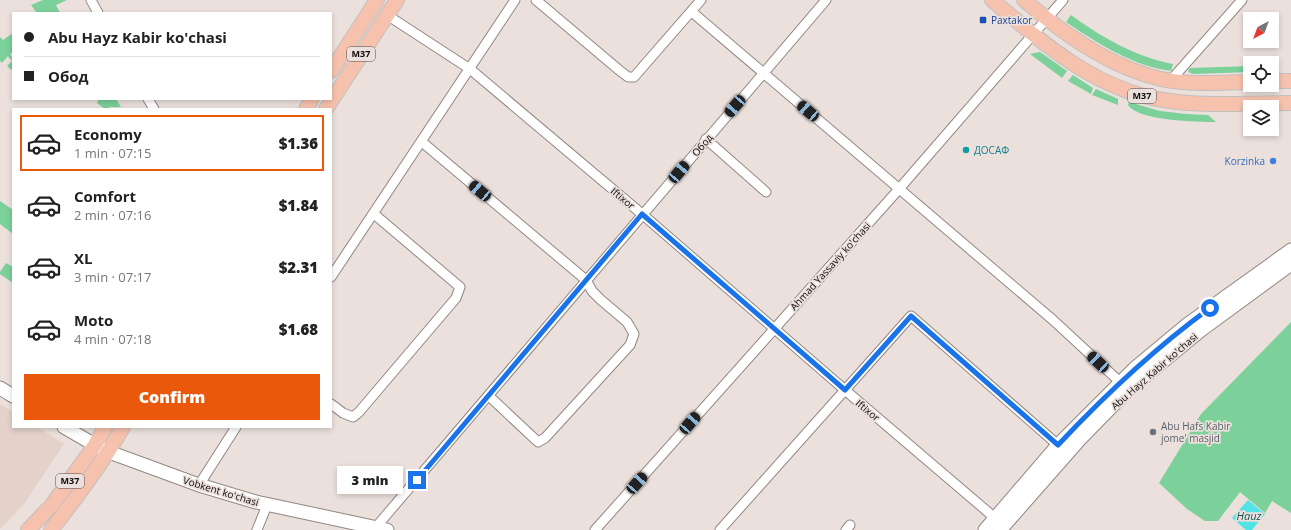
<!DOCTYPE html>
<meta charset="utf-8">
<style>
body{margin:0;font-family:"Open Sans",sans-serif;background:#f6f6f6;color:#222;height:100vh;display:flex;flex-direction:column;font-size:15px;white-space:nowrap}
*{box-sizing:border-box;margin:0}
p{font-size:13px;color:#767676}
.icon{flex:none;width:22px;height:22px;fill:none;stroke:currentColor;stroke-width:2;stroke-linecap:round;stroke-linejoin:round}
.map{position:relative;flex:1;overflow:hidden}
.sheet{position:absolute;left:12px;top:108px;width:320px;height:320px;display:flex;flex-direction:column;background:#fff;border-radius:0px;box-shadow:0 2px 6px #0003}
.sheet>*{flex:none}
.banner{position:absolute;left:12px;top:12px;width:320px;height:88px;border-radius:0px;box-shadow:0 2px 6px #0003;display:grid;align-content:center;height:88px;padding:0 12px;background:#fff}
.needle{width:26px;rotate:221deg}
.controls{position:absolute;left:1243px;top:12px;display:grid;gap:8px}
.controls a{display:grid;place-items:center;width:36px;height:36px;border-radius:0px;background:#fff;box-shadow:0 2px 6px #0003;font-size:20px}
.end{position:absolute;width:18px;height:18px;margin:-9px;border:5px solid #1a73e8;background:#fff;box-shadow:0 0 0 2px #fff}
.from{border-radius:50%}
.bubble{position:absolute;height:28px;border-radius:0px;background:#fff;box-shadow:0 2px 6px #0003;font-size:13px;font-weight:800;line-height:28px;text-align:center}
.car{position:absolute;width:12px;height:24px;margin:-12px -6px;border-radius:5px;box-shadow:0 0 3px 1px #0007;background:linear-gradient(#222 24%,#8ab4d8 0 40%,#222 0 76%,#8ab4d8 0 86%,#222 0)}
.banner b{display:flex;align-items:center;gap:14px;height:38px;font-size:15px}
.banner b+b{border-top:1px solid #e0e0e0}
.banner i{width:10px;height:10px;background:#222}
ul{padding:7px 0 0;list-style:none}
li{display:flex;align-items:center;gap:12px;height:56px;margin:0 8px 6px;padding:0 4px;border:2px solid transparent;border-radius:0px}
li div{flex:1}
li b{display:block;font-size:15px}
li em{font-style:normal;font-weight:800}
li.current{border-color:#ea580c}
li>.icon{width:36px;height:36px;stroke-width:1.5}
.action{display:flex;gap:8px;margin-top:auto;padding:8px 12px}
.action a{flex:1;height:46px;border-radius:0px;background:#ea580c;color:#fff;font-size:16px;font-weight:800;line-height:46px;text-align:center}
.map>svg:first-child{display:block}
.built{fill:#e4d2ca}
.green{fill:#7bd199}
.water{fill:#52e3e7}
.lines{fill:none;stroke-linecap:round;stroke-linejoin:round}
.street-casing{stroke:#918783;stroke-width:11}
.secondary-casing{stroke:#918783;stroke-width:15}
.primary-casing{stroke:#c1c0bf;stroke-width:16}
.street{stroke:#fff;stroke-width:9}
.secondary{stroke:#fff;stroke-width:13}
.primary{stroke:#f6c2ad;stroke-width:14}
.route{stroke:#1a73e8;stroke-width:5}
.transit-dot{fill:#1a4fb4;stroke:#ebe0dc;stroke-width:1.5}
.culture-dot{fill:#0f9aa8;stroke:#ebe0dc;stroke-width:1.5}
.shop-dot{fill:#3f7fe0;stroke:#ebe0dc;stroke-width:1.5}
.worship-dot{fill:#6b7280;stroke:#ebe0dc;stroke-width:1.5}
.labels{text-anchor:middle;stroke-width:3.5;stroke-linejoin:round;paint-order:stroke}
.shield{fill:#ebe0dc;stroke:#514b49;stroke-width:1}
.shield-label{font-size:9px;font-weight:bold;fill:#0f0b0a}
.transit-label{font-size:10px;fill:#164399;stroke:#ebe0dc;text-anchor:start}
.street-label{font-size:10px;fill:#0f0b0a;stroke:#ebe0dc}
.culture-label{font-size:10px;fill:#0d838f;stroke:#ebe0dc;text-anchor:start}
.shop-label{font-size:10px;fill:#366cbe;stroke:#ebe0dc;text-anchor:end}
.worship-label{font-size:10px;fill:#5b616d;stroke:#ebe0dc;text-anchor:start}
.water-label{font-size:11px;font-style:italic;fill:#165455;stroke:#ebe0dc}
</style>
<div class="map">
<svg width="1291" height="530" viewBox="0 0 1291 530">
<rect width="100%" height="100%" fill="#ebe0dc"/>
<polygon class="built" points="0,404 13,412 13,427 37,427 64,444 24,504 0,529"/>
<g class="green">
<polygon points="43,0 67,0 56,5 60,13 37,13 31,5"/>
<path d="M1071 15C1101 37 1136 57 1173 64L1171 71C1133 66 1097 43 1066 22Z"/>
<polygon points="13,33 13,52 10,54 12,57 13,57 13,71 7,66 12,61 8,56 2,63 0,61 0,37 3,40"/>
<polygon points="1040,52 1067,71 1062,78 1030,54"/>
<polygon points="1250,66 1250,72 1194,74 1190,73 1188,71 1190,68"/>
<polygon points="1073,75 1093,88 1091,94 1068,81"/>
<polygon points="1096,89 1118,99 1118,105 1092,95"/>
<polygon points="99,99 116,99 121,107 109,107 108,109 105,109 97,103"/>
<path d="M1129 102 1160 111 1186 114 1208 115 1216 122C1198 122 1138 121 1128 105Z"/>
<polygon points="0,201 13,210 13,234 0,224"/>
<polygon points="6,263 13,267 13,283 0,274 0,272"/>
<polygon points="1291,322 1291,513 1272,501 1265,513 1240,492 1218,521 1205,521 1187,509 1159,483 1201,414"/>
</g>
<polygon class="water" points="1248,500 1265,514 1252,530 1246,530 1232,518"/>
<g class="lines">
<g class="street-casing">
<g id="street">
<polyline points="91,0 98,13"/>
<polyline points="536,0 619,70 628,77 634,77 701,0"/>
<polyline points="692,12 1053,320 1120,382"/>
<polyline points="387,15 470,69 642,214 845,390 995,518"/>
<polyline points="1171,80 1242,0"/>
<polyline points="148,99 154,109"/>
<polyline points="706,139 766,192"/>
<polyline points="422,142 586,280 592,291 601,300 627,322 634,334 630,345 545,438 538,442 489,396"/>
<polyline points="331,277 515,0"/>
<polyline points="331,404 343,413 353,417 359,412 456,298 460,287 374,214"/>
<polyline points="199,485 236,427"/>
<polyline points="376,527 826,0"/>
<polyline points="257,530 267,505"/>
<polyline points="595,530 899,189 1063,0"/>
<polyline points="720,530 911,316 1058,445"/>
<polyline points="846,530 850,525"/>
</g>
</g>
<g class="secondary-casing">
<g id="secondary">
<polyline points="0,388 13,396"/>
<polyline points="64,427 95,445 109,452 199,485 256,502 387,530"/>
<polyline points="985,530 1058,445 1135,368 1188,324 1291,250"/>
<polyline points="1000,530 1080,439 1127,391 1201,330 1291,264"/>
</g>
</g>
<g class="primary-casing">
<g id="primary">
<path d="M992 0C1041 42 1096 90 1163 100 1205 107 1249 103 1291 103"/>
<path d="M1024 0C1061 32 1112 68 1161 79 1190 85 1221 83 1250 82"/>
<polyline points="331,71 377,0"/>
<polyline points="1272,81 1291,81"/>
<polyline points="306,109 312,99"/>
<polyline points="326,109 397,0"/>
<polyline points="28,530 52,505 95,445 105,427"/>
<path d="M51 530C77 497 102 464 123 427"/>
</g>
</g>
<use href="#street" class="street"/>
<use href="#secondary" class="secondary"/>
<use href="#primary" class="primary"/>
</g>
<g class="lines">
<path class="route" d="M417 480 642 214 845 390 911 316 1058 445C1105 395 1155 348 1210 308"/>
</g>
<rect class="transit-dot" x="979" y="16" width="8" height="8" rx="2"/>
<circle class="culture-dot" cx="966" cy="150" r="4"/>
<circle class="shop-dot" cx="1273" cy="161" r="4"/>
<circle class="worship-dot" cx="1153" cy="432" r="4"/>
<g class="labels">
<g class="shield">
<rect x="347" y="47" width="28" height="14" rx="3"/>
<rect x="1128" y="89" width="28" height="14" rx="3"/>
<rect x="56" y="474" width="28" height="14" rx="3"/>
</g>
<g class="shield-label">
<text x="361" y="57">M37</text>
<text x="1142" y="99">M37</text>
<text x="70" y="484">M37</text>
</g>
<g class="transit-label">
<text x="991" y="24">Paxtakor</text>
</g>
<g class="street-label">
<text transform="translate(702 145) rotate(-50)" y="4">Обод</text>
<text transform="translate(623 198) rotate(40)" y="4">Iftixor</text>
<text transform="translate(830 266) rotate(-48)" y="4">Ahmad Yassaviy ko'chasi</text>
<text transform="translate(1154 371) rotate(-41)" y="4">Abu Hayz Kabir ko'chasi</text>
<text transform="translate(868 410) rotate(40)" y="4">Iftixor</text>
<text transform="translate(221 491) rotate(17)" y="4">Vobkent koʻchasi</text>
</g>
<g class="culture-label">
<text x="974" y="154">ДОСАФ</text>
</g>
<g class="shop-label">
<text x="1265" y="165">Korzinka</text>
</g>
<g class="worship-label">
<text x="1161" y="430">Abu Hafs Kabir<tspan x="1161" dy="12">jome' masjid</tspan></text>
</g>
<g class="water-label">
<text x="1249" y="520">Hauz</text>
</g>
</g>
</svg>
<div class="controls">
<a><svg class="needle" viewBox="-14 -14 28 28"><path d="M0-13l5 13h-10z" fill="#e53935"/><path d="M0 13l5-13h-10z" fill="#767676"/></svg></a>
<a><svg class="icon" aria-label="locate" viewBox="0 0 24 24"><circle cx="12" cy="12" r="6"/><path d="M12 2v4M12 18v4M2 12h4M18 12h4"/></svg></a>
<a><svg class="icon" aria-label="layers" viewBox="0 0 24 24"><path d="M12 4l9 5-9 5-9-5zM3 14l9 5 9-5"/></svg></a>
</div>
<i class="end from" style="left:1210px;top:308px"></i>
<i class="end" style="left:417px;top:480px"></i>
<div class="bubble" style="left:337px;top:466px;width:66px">3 min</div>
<i class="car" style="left:735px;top:106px;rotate:221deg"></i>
<i class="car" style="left:808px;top:111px;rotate:311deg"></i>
<i class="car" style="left:679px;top:172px;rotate:40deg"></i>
<i class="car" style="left:480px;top:191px;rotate:310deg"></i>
<i class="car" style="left:1098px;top:362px;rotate:313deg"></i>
<i class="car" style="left:690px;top:423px;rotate:41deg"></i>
<i class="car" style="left:637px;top:483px;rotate:42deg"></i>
<div class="banner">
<b><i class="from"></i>Abu Hayz Kabir ko'chasi</b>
<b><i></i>Обод</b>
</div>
<section class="sheet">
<ul>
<li class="current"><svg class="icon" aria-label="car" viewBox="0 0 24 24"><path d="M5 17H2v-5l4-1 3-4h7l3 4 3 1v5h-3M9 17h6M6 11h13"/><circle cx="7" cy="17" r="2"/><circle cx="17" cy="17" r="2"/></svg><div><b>Economy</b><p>1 min · 07:15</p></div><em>$1.36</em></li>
<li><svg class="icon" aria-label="car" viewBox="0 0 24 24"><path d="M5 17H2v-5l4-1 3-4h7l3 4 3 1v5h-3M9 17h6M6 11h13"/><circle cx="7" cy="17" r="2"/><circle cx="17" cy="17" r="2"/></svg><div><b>Comfort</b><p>2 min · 07:16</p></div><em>$1.84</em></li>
<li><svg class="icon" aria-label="car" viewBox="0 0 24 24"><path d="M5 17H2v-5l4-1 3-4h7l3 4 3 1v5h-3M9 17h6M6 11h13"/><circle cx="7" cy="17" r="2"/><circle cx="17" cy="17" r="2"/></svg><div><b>XL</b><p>3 min · 07:17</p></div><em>$2.31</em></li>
<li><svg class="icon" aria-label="car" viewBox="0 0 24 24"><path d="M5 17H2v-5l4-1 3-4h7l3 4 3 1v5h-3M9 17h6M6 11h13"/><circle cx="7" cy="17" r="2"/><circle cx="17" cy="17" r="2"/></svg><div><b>Moto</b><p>4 min · 07:18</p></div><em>$1.68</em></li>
</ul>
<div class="action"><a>Confirm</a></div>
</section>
</div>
